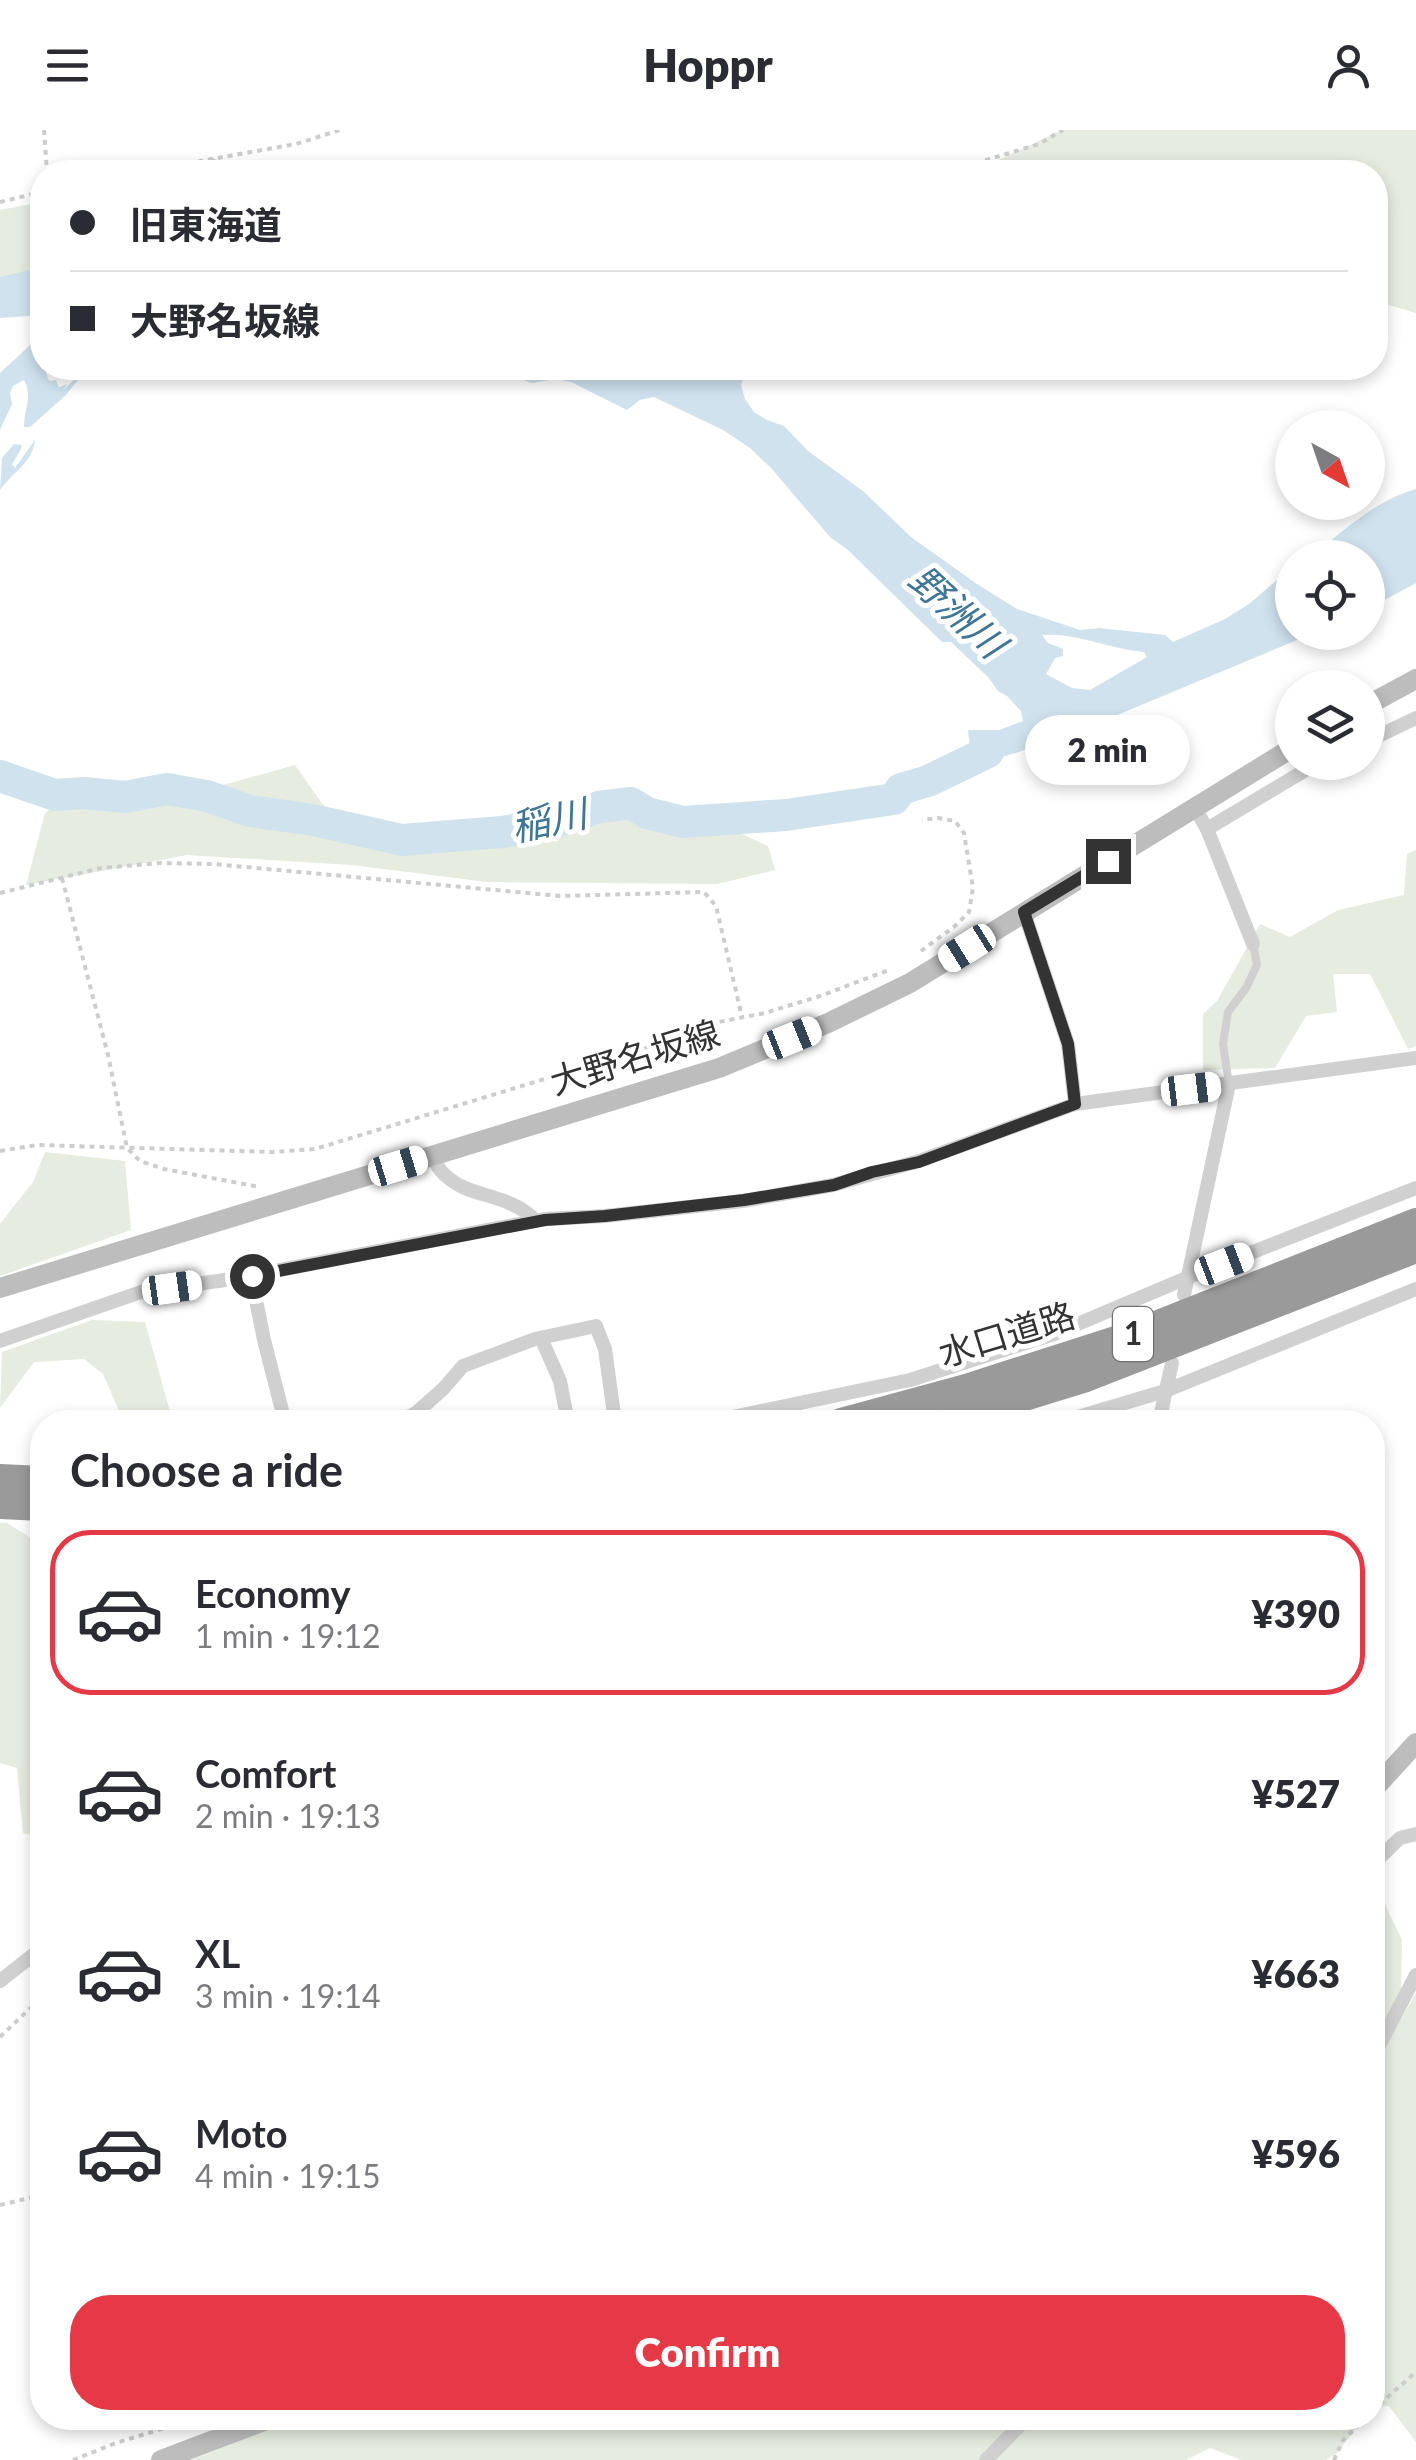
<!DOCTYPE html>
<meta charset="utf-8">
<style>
body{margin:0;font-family:Lato,"Noto Sans JP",sans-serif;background:#f2f2f3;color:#2b2b33;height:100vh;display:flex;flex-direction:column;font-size:38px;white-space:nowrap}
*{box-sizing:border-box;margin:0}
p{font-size:32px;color:#7c7c81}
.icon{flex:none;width:55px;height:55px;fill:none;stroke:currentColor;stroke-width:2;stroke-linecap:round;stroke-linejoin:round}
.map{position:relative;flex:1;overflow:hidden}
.side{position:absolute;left:30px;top:1280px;width:1355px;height:1020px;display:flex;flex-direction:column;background:#fff;border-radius:40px;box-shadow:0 5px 15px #0003}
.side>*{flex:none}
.guide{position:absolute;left:30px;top:30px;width:1358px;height:220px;border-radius:40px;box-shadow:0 5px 15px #0003;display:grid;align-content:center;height:220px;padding:0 40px;background:#fff}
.needle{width:65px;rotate:140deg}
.controls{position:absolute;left:1275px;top:280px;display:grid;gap:20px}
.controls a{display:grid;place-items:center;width:110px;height:110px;border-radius:50%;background:#fff;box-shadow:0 5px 15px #0003;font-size:50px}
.end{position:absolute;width:45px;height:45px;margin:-22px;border:12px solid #333;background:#fff;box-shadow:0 0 0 5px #fff}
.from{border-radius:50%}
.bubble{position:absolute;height:70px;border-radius:35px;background:#fff;box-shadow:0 5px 15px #0003;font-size:32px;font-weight:800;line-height:70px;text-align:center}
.car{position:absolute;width:30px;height:60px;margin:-30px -15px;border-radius:12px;box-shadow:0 0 8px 2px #0007;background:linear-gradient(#fff 24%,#345 0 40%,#fff 0 76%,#345 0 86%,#fff 0)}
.guide b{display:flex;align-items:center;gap:35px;height:95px;font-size:38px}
.guide b+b{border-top:2px solid #e1e1e2}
.guide i{width:25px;height:25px;background:#2b2b33}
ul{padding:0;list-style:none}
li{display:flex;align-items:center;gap:30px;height:165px;margin:0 20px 15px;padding:0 20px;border:5px solid transparent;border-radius:40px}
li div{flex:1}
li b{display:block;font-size:38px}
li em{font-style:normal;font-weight:800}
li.current{border-color:#e63946}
li>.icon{width:90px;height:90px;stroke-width:1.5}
h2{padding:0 40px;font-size:45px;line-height:120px}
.action{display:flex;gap:20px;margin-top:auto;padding:20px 40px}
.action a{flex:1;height:115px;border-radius:40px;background:#e63946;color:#fff;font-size:40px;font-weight:800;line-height:115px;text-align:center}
header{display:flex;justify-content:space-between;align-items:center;height:130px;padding:0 40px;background:#fff;font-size:45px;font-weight:800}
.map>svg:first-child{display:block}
.green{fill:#e6ecdf}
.water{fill:#cfe2ee;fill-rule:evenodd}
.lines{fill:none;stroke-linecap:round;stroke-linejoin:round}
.river{stroke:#cfe2ee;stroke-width:32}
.path{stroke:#cdcdcd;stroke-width:4;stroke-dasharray:5 5;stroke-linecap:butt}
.lane{stroke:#d0d0d0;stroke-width:8}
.street{stroke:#d0d0d0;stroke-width:14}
.secondary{stroke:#bdbdbd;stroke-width:20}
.highway{stroke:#9a9a9a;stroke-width:28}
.route{stroke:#333;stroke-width:12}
.labels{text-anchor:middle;stroke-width:10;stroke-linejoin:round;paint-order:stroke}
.shield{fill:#fff;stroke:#707070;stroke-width:2.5}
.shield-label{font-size:32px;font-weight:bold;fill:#333}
.street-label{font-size:35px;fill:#333;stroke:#fff}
.water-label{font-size:38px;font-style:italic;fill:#3f7597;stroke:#fff}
</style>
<header><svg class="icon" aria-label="menu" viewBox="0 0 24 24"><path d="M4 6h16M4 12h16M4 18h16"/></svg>Hoppr<svg class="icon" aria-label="person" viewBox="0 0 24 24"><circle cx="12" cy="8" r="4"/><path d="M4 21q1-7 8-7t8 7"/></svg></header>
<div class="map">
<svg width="1416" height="2330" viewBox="0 0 1416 2330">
<rect width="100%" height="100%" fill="#fff"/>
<g class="green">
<polygon points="1062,0 1416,0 1416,183 1375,171 1375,42 973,42"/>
<polygon points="42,72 42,158 0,167 0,80"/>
<polygon points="295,635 321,672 352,706 449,713 625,683 731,699 768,716 775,740 717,754 488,752 351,735 187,725 26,755 45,683 85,651 169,670"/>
<polygon points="1416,720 1416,916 1408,919 1370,844 1333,844 1337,882 1306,886 1275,938 1203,940 1203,884 1217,871 1260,794 1290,807 1338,780 1404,765 1407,724"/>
<polygon points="45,1022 125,1031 131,1100 0,1146 0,1094 33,1052"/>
<polygon points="92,1190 145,1192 173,1292 124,1292 103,1244 84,1229 34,1232 0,1278 2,1222"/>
<polygon points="0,1393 7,1393 42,1415 42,1707 23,1703 17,1638 0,1633"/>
<polygon points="1377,1758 1402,1810 1401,1867 1373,1918 1372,1761"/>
<polygon points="1416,1863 1416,2312 1389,2276 1373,2277 1373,1938"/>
<polygon points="308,2288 1364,2288 1337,2323 1326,2330 1242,2330 1210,2318 1186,2330 191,2330 268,2300"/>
</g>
<g class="water">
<polygon points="42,137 42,185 0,188 0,147"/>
<path d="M42 204V238H45L48 249 51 251 56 250 59 257 67 254 63 260 74 250H78L65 266 30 297H24C24 279 33 267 24 250L13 256 10 263 12 274 0 300V243Z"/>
<path d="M488 238H746L741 255 745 269 754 282 767 290 784 296 808 321 863 361 911 407 977 454 1017 479 1080 500 1099 498 1165 505 1173 512 1225 489 1249 474 1292 437V502L1314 503 1055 611 946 644 970 620 968 600H999L1023 591 1021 581 1007 566 998 561 988 547 951 512H942L848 420 830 407 771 338 750 318 723 300 654 267 640 270 627 280 571 252 555 249 532 253ZM1042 505C1078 503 1109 519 1144 522L1147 527 1090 560 1072 558 1046 544 1055 528 1063 526V519L1048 513Z"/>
<path d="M35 310C32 334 13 341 0 360L2 328 14 314 22 315 20 321 12 334 15 338Z"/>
<path d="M1416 359V453L1368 479V428L1306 427 1313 426C1346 398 1375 371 1416 359Z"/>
</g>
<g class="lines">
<polyline class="river" points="0,646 55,665 84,663 125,667 167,659 207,666 250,681 313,690 402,710 502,702 551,694 599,677 631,673 647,683 683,692 786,685 894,669 901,659 928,651 988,622"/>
<g class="path">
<polyline points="44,0 47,42"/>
<polyline points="212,30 240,42"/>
<polyline points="139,42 296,14 340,0"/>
<polyline points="947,42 1039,14 1063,0"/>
<polyline points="0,72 42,62"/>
<polyline points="62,748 108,925 127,1018 140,1031 164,1039 260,1057"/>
<polyline points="0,763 101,738 160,733 213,734 560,766 704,762 716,776 742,887"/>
<polyline points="921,821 955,796 969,782 973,758 964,703 955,691 938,688 922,690"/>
<polyline points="0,1021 37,1015 272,1022 315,1019 676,909 719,892 765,883 820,866 889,840"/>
<polyline points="0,1907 42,1867"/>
<polyline points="0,2075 42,2065"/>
<polyline points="1372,2281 1416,2242"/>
<polyline points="73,2330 116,2313 197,2288"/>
<polyline points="1334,2330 1343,2310 1366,2288"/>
</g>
<polyline class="lane" points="1229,954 1223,914 1228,882 1246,858 1257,835 1253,814"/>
<g class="street">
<polyline points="1368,611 1416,588"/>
<polyline points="1195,678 1207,699 1319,632"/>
<polyline points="1207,699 1253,814"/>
<polyline points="1024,782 1068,914 1075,974"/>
<path d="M431 1026C435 1032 439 1040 445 1045 471 1070 507 1061 536 1091"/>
<polyline points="251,1145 264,1210 285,1292"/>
<polyline points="1184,1165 1229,954"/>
<polyline points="541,1208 560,1251 568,1292"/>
<polyline points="0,1211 141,1162 232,1149 545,1089 605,1086 743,1071 833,1055 919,1031 1075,974 1416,928"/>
<polyline points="400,1292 417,1282 443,1259 463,1236 535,1209 596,1196 605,1219 615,1292"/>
<polyline points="709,1292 910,1250 1054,1204 1189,1147 1416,1058"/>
<polyline points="1061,1292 1165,1261 1416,1159"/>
<polyline points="1159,1292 1172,1233"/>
<polyline points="1372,1735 1400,1708 1416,1704"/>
<polyline points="0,1851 42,1818"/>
<polyline points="1372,1929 1416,1845"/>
<polyline points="986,2330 1027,2288"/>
</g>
<g class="secondary">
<polyline points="1368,575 1416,549"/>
<polyline points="0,1158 719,938 828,893 910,853 1292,618"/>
<polyline points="1372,1661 1416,1613"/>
<polyline points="161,2330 272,2288"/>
</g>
<g class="highway">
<polyline points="841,1292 966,1258 1128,1206 1416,1092"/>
<polyline points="943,1292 1086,1248 1416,1119"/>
<polyline points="0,1348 42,1350"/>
<polyline points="0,1375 42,1377"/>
</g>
</g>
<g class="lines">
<polyline class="route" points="252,1146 545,1090 605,1086 744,1070 834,1055 872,1042 919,1032 1075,974 1068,914 1024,782 1108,731"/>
</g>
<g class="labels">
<rect class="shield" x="1113" y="1177" width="40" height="54" rx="8"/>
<g class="shield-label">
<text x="1133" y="1215">1</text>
</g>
<g class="street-label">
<text transform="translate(635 928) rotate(-17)" y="12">大野名坂線</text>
<text transform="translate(1007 1205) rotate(-17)" y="12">水口道路</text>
</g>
<g class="water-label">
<text transform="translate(957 482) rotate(43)" y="13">野洲川</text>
<text transform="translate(549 691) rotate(-12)" y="13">稲川</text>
</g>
</g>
</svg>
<div class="controls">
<a><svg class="needle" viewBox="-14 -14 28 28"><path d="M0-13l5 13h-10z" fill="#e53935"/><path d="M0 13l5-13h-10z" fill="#7c7c81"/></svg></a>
<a><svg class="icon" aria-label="locate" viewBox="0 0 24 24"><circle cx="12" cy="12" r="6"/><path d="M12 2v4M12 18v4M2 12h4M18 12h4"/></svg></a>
<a><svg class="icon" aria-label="layers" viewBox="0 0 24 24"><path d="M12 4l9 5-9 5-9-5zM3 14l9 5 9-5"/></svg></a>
</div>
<i class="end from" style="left:252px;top:1146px"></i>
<i class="end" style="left:1108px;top:731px"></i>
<div class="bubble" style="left:1025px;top:585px;width:165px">2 min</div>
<i class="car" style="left:967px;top:818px;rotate:238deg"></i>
<i class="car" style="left:792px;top:908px;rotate:68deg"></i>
<i class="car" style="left:1191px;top:959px;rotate:83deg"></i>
<i class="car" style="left:398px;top:1036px;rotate:73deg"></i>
<i class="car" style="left:1224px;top:1134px;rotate:69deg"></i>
<i class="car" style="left:172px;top:1158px;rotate:82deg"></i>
<div class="guide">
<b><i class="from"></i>旧東海道</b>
<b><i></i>大野名坂線</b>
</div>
<section class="side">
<h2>Choose a ride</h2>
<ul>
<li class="current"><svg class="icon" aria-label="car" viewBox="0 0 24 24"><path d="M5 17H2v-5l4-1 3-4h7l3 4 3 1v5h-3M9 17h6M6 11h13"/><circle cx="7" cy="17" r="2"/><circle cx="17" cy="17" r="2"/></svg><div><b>Economy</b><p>1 min · 19:12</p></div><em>¥390</em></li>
<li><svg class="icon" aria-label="car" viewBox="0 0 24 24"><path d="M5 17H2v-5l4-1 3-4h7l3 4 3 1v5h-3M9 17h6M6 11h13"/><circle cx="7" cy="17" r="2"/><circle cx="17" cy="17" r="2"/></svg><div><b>Comfort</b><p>2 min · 19:13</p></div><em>¥527</em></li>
<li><svg class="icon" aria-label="car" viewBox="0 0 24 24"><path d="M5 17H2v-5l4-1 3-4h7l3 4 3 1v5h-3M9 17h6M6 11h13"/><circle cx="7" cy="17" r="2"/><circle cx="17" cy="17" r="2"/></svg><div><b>XL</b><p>3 min · 19:14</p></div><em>¥663</em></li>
<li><svg class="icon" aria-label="car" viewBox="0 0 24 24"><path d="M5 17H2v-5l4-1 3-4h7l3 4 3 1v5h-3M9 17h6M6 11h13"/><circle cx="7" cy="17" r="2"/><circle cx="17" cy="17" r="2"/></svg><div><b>Moto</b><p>4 min · 19:15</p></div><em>¥596</em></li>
</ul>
<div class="action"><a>Confirm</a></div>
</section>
</div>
